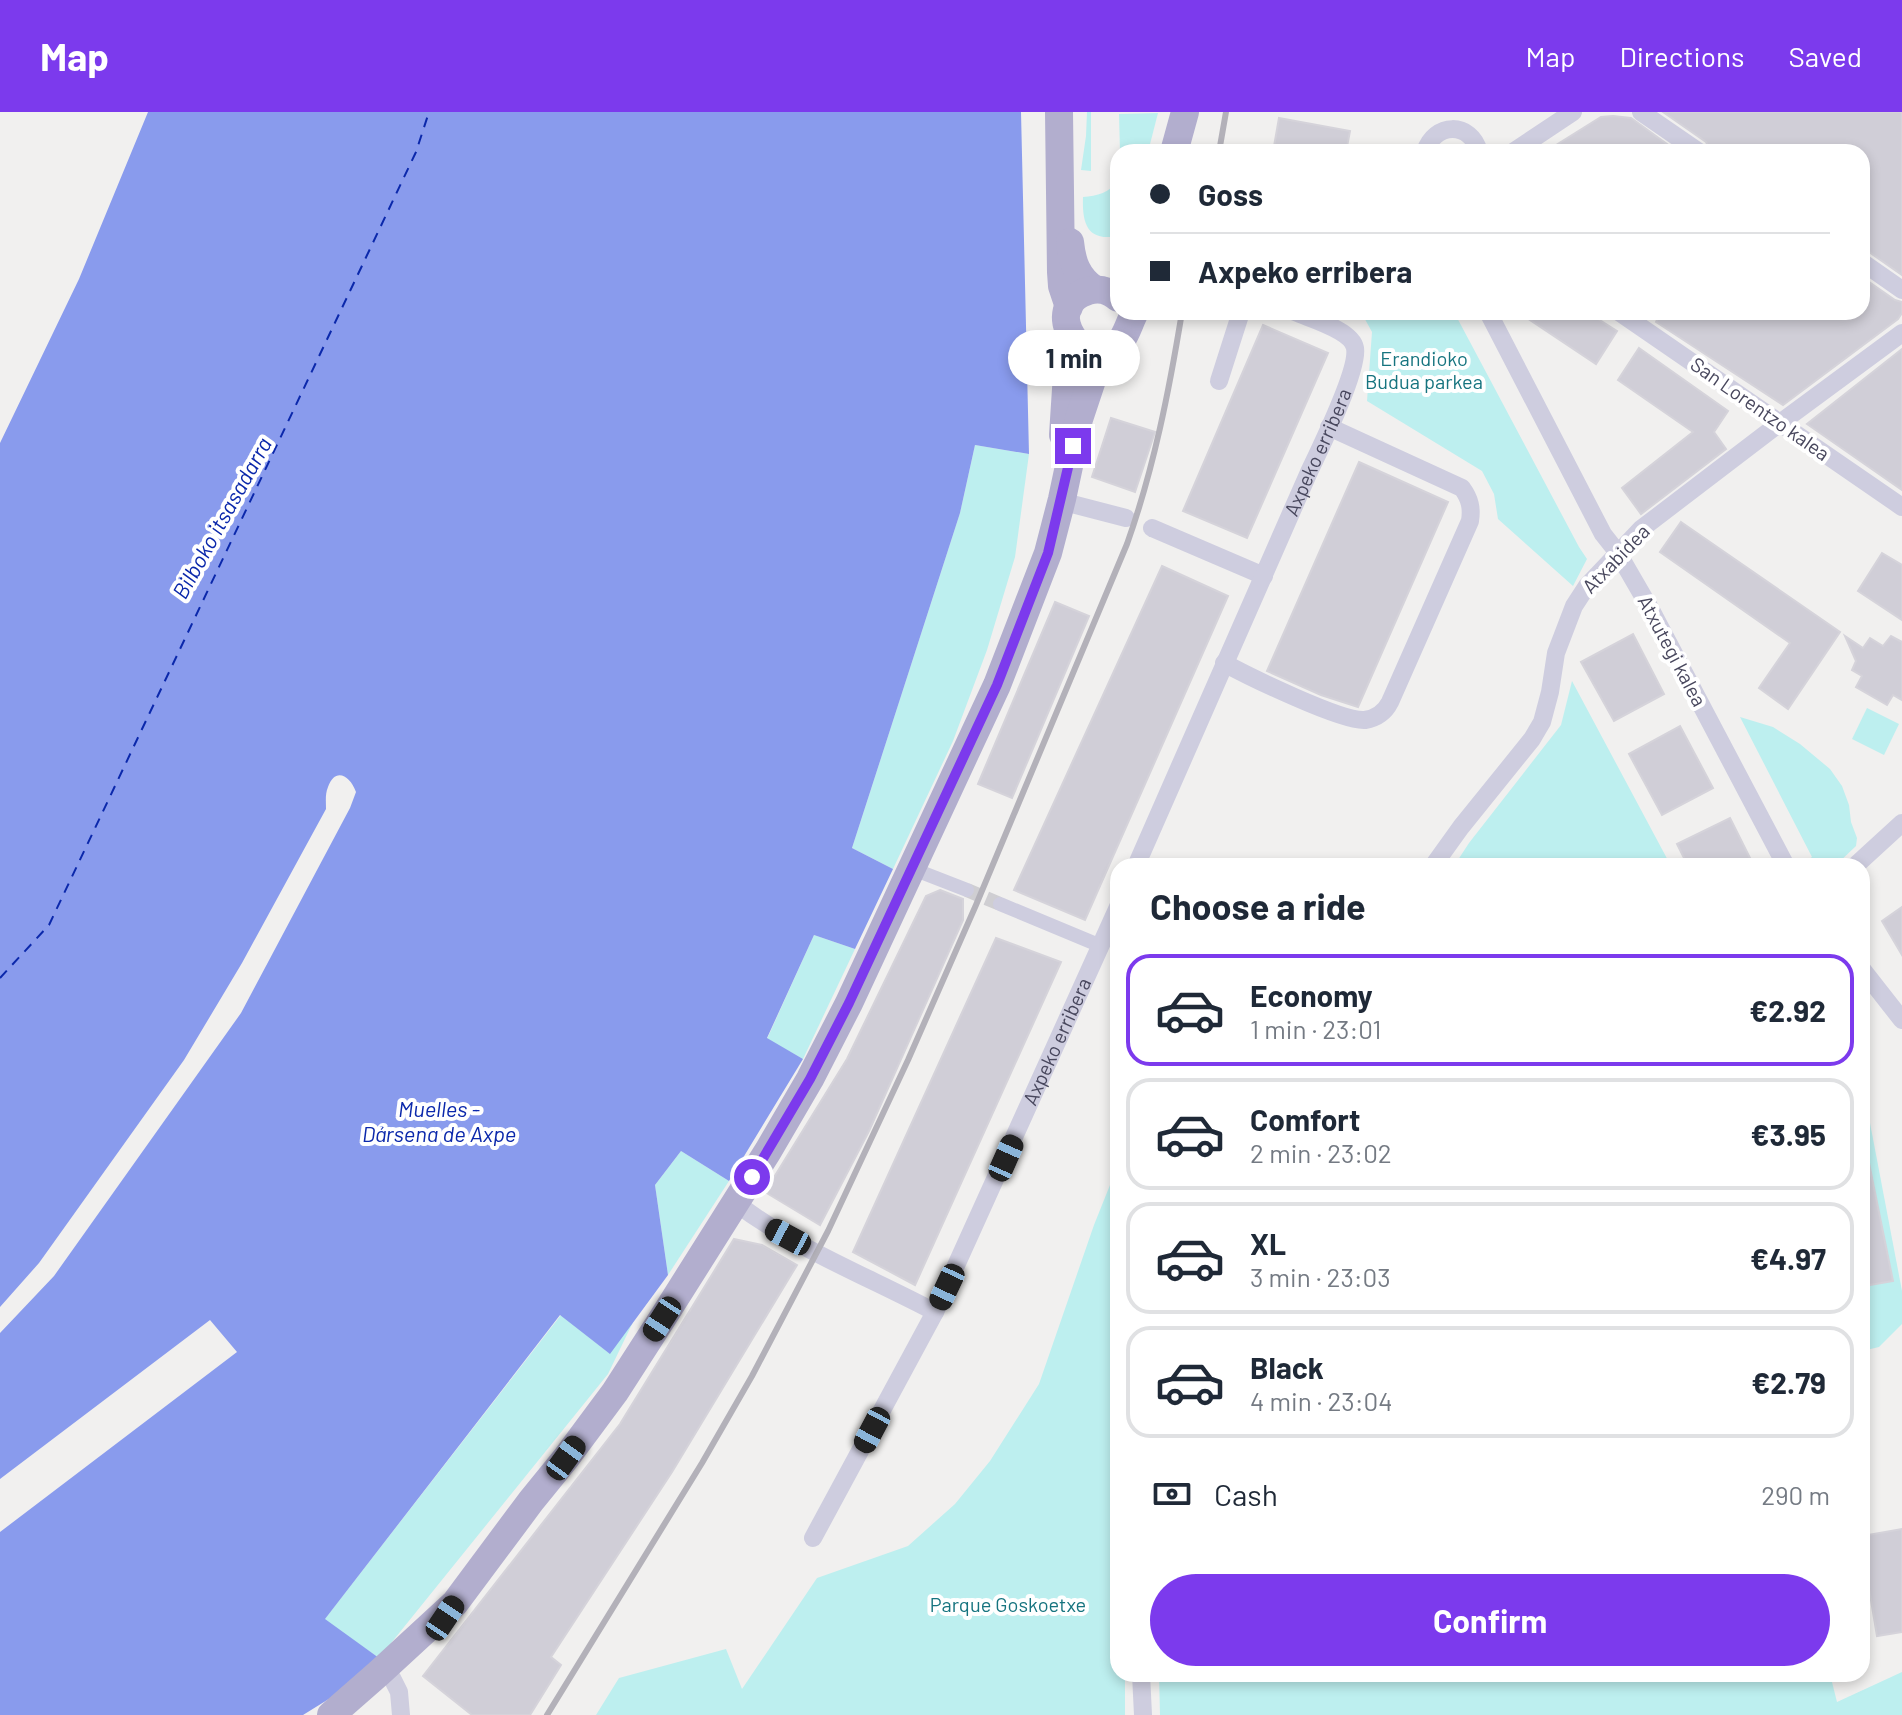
<!DOCTYPE html>
<meta charset="utf-8">
<style>
body{margin:0;font-family:Barlow,sans-serif;background:#f6f6f7;color:#1f2937;height:100vh;display:flex;flex-direction:column;font-size:30px;white-space:nowrap}
*{box-sizing:border-box;margin:0}
p{font-size:26px;color:#747a83}
.icon{flex:none;width:44px;height:44px;fill:none;stroke:currentColor;stroke-width:2;stroke-linecap:round;stroke-linejoin:round}
.map{position:relative;flex:1;overflow:hidden}
.side{position:absolute;left:1110px;top:746px;width:760px;height:824px;display:flex;flex-direction:column;background:#fff;border-radius:24px;box-shadow:0 4px 12px #0003}
.side>*{flex:none}
.banner{position:absolute;left:1110px;top:32px;width:760px;height:176px;border-radius:24px;box-shadow:0 4px 12px #0003;display:grid;align-content:center;height:176px;padding:0 40px;background:#fff}
.end{position:absolute;width:36px;height:36px;margin:-18px;border:10px solid #7c3aed;background:#fff;box-shadow:0 0 0 4px #fff}
.from{border-radius:50%}
.bubble{position:absolute;height:56px;border-radius:28px;background:#fff;box-shadow:0 4px 12px #0003;font-size:26px;font-weight:700;line-height:56px;text-align:center}
.car{position:absolute;width:24px;height:48px;margin:-24px -12px;border-radius:10px;box-shadow:0 0 6px 2px #0007;background:linear-gradient(#222 24%,#8ab4d8 0 40%,#222 0 76%,#8ab4d8 0 86%,#222 0)}
.banner b{display:flex;align-items:center;gap:28px;height:76px;font-size:30px}
.banner b+b{border-top:2px solid #e0e1e3}
.banner i{width:20px;height:20px;background:#1f2937}
ul{padding:0;list-style:none}
li{display:flex;align-items:center;gap:24px;height:112px;margin:0 16px 12px;padding:0 24px;border:4px solid #e0e1e3;border-radius:24px}
li div{flex:1}
li b{display:block;font-size:30px}
li em{font-style:normal;font-weight:700}
li.selected{border-color:#7c3aed}
li>.icon{width:72px;height:72px;stroke-width:1.5}
h2{padding:0 40px;font-size:36px;line-height:96px}
.pay{display:flex;align-items:center;gap:20px;height:88px;padding:0 40px;font-size:30px}
.pay p{margin-inline-start:auto}
.action{display:flex;gap:16px;margin-top:auto;padding:16px 40px}
.action a{flex:1;height:92px;border-radius:48px;background:#7c3aed;color:#fff;font-size:32px;font-weight:700;line-height:92px;text-align:center}
header{display:flex;align-items:center;gap:48px;box-sizing:border-box;height:112px;padding:0 40px;background:#7c3aed;color:#fff}
header strong{font-size:38px}
nav{display:flex;gap:44px;margin-inline-start:auto;font-size:28px}
.map>svg:first-child{display:block}
.green{fill:#bdefef}
.water{fill:#899bed}
.lines{fill:none;stroke-linecap:round;stroke-linejoin:round}
.ferry{stroke:#0b28ab;stroke-width:2;stroke-dasharray:10 8;stroke-linecap:butt}
.building{fill:#d0ced7;stroke:#d5d3da;stroke-width:2}
.pedestrian-tunnel{stroke:#cfced2;stroke-width:14;stroke-dasharray:14 7;stroke-linecap:butt}
.pedestrian{stroke:#cecddf;stroke-width:14}
.minor{stroke:#cecddf;stroke-width:18}
.primary{stroke:#b2aece;stroke-width:28}
.rail{stroke:#b3b1b9;stroke-width:6}
.route{stroke:#7c3aed;stroke-width:10}
.labels{text-anchor:middle;stroke-width:8;stroke-linejoin:round;paint-order:stroke}
.park-label{font-size:20px;fill:#16747f;stroke:#fff}
.street-label{font-size:20px;fill:#48475d;stroke:#fff}
.water-label{font-size:22px;font-style:italic;fill:#0b28ab;stroke:#fff}
</style>
<header>
<strong>Map</strong>
<nav><a>Map</a><a>Directions</a><a>Saved</a></nav>
</header>
<div class="map">
<svg width="1902" height="1603" viewBox="0 0 1902 1603">
<rect width="100%" height="100%" fill="#f1f0ef"/>
<g class="green">
<polygon points="1087,0 1091,0 1091,59 1081,58 1086,24"/>
<polygon points="1158,1 1148,40 1120,40 1119,2"/>
<path d="M1118 68V124C1087 130 1082 111 1083 85 1097 84 1110 81 1118 68Z"/>
<polygon points="1361,200 1454,200 1579,435 1587,447 1573,474 1498,407 1494,382 1482,359 1367,289 1372,220"/>
<polygon points="975,333 1029,342 1015,445 987,538 953,629 893,757 852,736 960,401"/>
<polygon points="1572,569 1671,754 1454,754 1469,731 1561,613"/>
<polygon points="1867,596 1899,612 1884,643 1852,627"/>
<polygon points="1740,605 1773,615 1800,632 1830,657 1842,674 1849,693 1851,710 1857,726 1856,734 1835,754 1804,754 1803,751 1812,745"/>
<polygon points="814,823 855,837 803,947 767,927"/>
<polygon points="1862,969 1902,1179 1902,1212 1879,1235 1862,1239"/>
<polygon points="681,1039 729,1069 668,1163 655,1073"/>
<polygon points="1118,1053 1118,1562 1125,1562 1125,1603 596,1603 619,1566 726,1537 742,1577 817,1466 908,1434 955,1392 990,1349 1039,1272 1094,1113"/>
<polygon points="561,1203 609,1241 634,1208 608,1262 379,1546 324,1508"/>
<polygon points="1902,1560 1902,1603 1160,1603 1159,1562 1830,1562 1837,1590"/>
</g>
<path class="water" d="M148 0H1021L1029 342 975 333 960 401 852 736 893 757 855 837 814 823 767 926 803 947 729 1069 681 1039 655 1073 668 1163 610 1242 560 1203 325 1507 379 1546 345 1577 303 1603H0V1420L237 1240 210 1208 0 1367V1221L54 1164 241 901 350 696 356 680C350 663 335 655 328 675 325 682 326 690 326 697L242 851 184 948 39 1151 0 1195V331L79 167Z"/>
<g class="lines">
<polyline class="ferry" points="0,866 49,813 416,40 429,0"/>
</g>
<g class="building">
<polygon points="1663,0 1902,0 1902,163 1869,140 1862,138 1862,40 1711,40 1706,30"/>
<polygon points="1613,4 1631,6 1678,40 1545,40 1601,5"/>
<polygon points="1279,6 1350,19 1346,40 1273,40"/>
<polygon points="1862,165 1895,188 1902,190 1902,201 1898,207 1783,293 1656,210 1661,200 1862,200"/>
<polygon points="1518,200 1587,200 1617,219 1596,252"/>
<polygon points="1263,213 1328,241 1247,426 1183,399"/>
<polygon points="1639,236 1728,299 1714,320 1726,337 1641,402 1622,376 1693,320 1618,268"/>
<polygon points="1902,237 1902,378 1807,312"/>
<polygon points="1111,306 1155,320 1135,380 1092,365"/>
<polygon points="1359,350 1448,390 1358,595 1321,583 1267,559"/>
<polygon points="1681,410 1840,520 1788,597 1759,576 1790,531 1660,440"/>
<polygon points="1882,441 1902,453 1902,508 1858,479"/>
<polygon points="1162,454 1228,484 1085,808 1014,778"/>
<polygon points="1055,490 1089,504 1012,686 978,672"/>
<polygon points="1633,522 1664,582 1614,609 1581,550"/>
<polygon points="1845,524 1863,536 1870,526 1883,534 1891,524 1902,530 1902,588 1893,583 1887,593 1856,575 1862,564 1852,558 1856,549"/>
<polygon points="1680,614 1713,676 1662,703 1629,642"/>
<polygon points="1730,706 1754,754 1688,754 1677,732"/>
<polygon points="940,778 963,787 963,808 869,1019 820,1113 765,1080 847,947 926,784"/>
<polygon points="1902,795 1902,843 1882,809"/>
<polygon points="996,826 1061,850 915,1173 853,1140"/>
<polygon points="1862,1051 1869,1051 1893,1169 1864,1174 1862,1164"/>
<polygon points="734,1127 762,1133 797,1153 672,1360 551,1545 561,1553 530,1603 472,1603 423,1564 620,1312"/>
<polygon points="1902,1417 1902,1520 1877,1524 1862,1435 1862,1424"/>
</g>
<g class="lines">
<polyline class="pedestrian-tunnel" points="967,778 1000,792"/>
<g class="pedestrian">
<polyline points="913,757 967,778"/>
<polyline points="1000,792 1101,834"/>
</g>
<g class="minor">
<polyline points="1641,0 1699,40"/>
<path d="M1425 40C1434 10 1471 9 1479 40"/>
<polyline points="1513,40 1573,0"/>
<polyline points="1862,150 1902,178"/>
<polyline points="1488,200 1603,422 1618,441 1651,498 1786,754"/>
<polyline points="1619,200 1902,395"/>
<polyline points="1219,269 1241,200"/>
<polyline points="1062,387 1072,392 1126,406"/>
<polyline points="1152,416 1264,464"/>
<path d="M1224 551C1248 564 1342 610 1365 608 1377 606 1385 600 1390 590L1470 409C1472 396 1470 387 1462 376L1329 315"/>
<path id="s1" d="M1136 754C1193 622 1252 492 1309 360 1320 337 1359 257 1355 236 1352 218 1311 207 1295 200"/>
<polyline points="1433,754 1461,715 1532,627 1542,610 1550,580 1556,541 1574,494 1587,474 1641,417 1780,311 1902,221"/>
<polyline points="1855,754 1902,711"/>
<polyline points="1862,857 1902,908"/>
<path id="s2" d="M736 1091C796 1137 869 1165 935 1200L1118 795"/>
<polyline points="813,1426 935,1200"/>
<polyline points="1141,1562 1143,1603"/>
<polyline points="392,1566 399,1580 401,1603"/>
</g>
<g class="primary">
<polyline points="1059,0 1061,160 1062,174 1069,195"/>
<polyline points="1174,40 1185,0"/>
<path d="M1070 130C1072 150 1077 165 1094 177"/>
<path d="M1118 186C1109 179 1100 175 1088 179 1037 194 1086 269 1121 229 1127 221 1130 209 1135 200"/>
<polyline points="1063,323 1067,262 1074,229"/>
<polyline points="331,1603 379,1561 455,1491 531,1389 566,1346 615,1280 662,1207 768,1039 810,967 849,891 997,573 1048,441 1062,387 1079,307 1096,256 1106,238"/>
</g>
<g class="rail">
<polyline points="1219,40 1226,0"/>
<path d="M547 1603 702 1351 752 1264 828 1119 908 948 976 793 1127 432C1154 356 1169 279 1182 200"/>
</g>
</g>
<g class="lines">
<polyline class="route" points="752,1065 810,967 849,891 997,573 1048,441 1073,334"/>
</g>
<g class="labels">
<g class="park-label">
<text x="1424" y="254">Erandioko<tspan x="1424" dy="23">Budua parkea</tspan></text>
<text x="1008" y="1500">Parque Goskoetxe</text>
</g>
<g class="street-label">
<text transform="translate(1760 297) rotate(35)" y="7">San Lorentzo kalea</text>
<text dy="7" stroke="none"><textPath href="#s1" startOffset="452">Axpeko erribera</textPath></text>
<text transform="translate(1616 447) rotate(-46)" y="7">Atxabidea</text>
<text transform="translate(1672 539) rotate(62)" y="7">Atxutegi kalea</text>
<text dy="7" stroke="none"><textPath href="#s2" startOffset="524">Axpeko erribera</textPath></text>
</g>
<g class="water-label">
<text transform="translate(222 406) rotate(-61)" y="8">Bilboko itsasadarra</text>
<text x="439" y="1005">Muelles -<tspan x="439" dy="25">Dársena de Axpe</tspan></text>
</g>
</g>
</svg>
<i class="end from" style="left:752px;top:1065px"></i>
<i class="end" style="left:1073px;top:334px"></i>
<div class="bubble" style="left:1008px;top:218px;width:132px">1 min</div>
<i class="car" style="left:1006px;top:1046px;rotate:24deg"></i>
<i class="car" style="left:788px;top:1125px;rotate:298deg"></i>
<i class="car" style="left:947px;top:1175px;rotate:205deg"></i>
<i class="car" style="left:662px;top:1207px;rotate:213deg"></i>
<i class="car" style="left:872px;top:1318px;rotate:208deg"></i>
<i class="car" style="left:566px;top:1346px;rotate:36deg"></i>
<i class="car" style="left:445px;top:1506px;rotate:34deg"></i>
<div class="banner">
<b><i class="from"></i>Goss</b>
<b><i></i>Axpeko erribera</b>
</div>
<section class="side">
<h2>Choose a ride</h2>
<ul>
<li class="selected"><svg class="icon" aria-label="car" viewBox="0 0 24 24"><path d="M5 17H2v-5l4-1 3-4h7l3 4 3 1v5h-3M9 17h6M6 11h13"/><circle cx="7" cy="17" r="2"/><circle cx="17" cy="17" r="2"/></svg><div><b>Economy</b><p>1 min · 23:01</p></div><em>€2.92</em></li>
<li><svg class="icon" aria-label="car" viewBox="0 0 24 24"><path d="M5 17H2v-5l4-1 3-4h7l3 4 3 1v5h-3M9 17h6M6 11h13"/><circle cx="7" cy="17" r="2"/><circle cx="17" cy="17" r="2"/></svg><div><b>Comfort</b><p>2 min · 23:02</p></div><em>€3.95</em></li>
<li><svg class="icon" aria-label="car" viewBox="0 0 24 24"><path d="M5 17H2v-5l4-1 3-4h7l3 4 3 1v5h-3M9 17h6M6 11h13"/><circle cx="7" cy="17" r="2"/><circle cx="17" cy="17" r="2"/></svg><div><b>XL</b><p>3 min · 23:03</p></div><em>€4.97</em></li>
<li><svg class="icon" aria-label="car" viewBox="0 0 24 24"><path d="M5 17H2v-5l4-1 3-4h7l3 4 3 1v5h-3M9 17h6M6 11h13"/><circle cx="7" cy="17" r="2"/><circle cx="17" cy="17" r="2"/></svg><div><b>Black</b><p>4 min · 23:04</p></div><em>€2.79</em></li>
</ul>
<div class="pay"><svg class="icon" aria-label="cash" viewBox="0 0 24 24"><path d="M3 7h18v10H3z"/><circle cx="12" cy="12" r="2"/></svg>Cash<p>290 m</p></div>
<div class="action"><a>Confirm</a></div>
</section>
</div>
